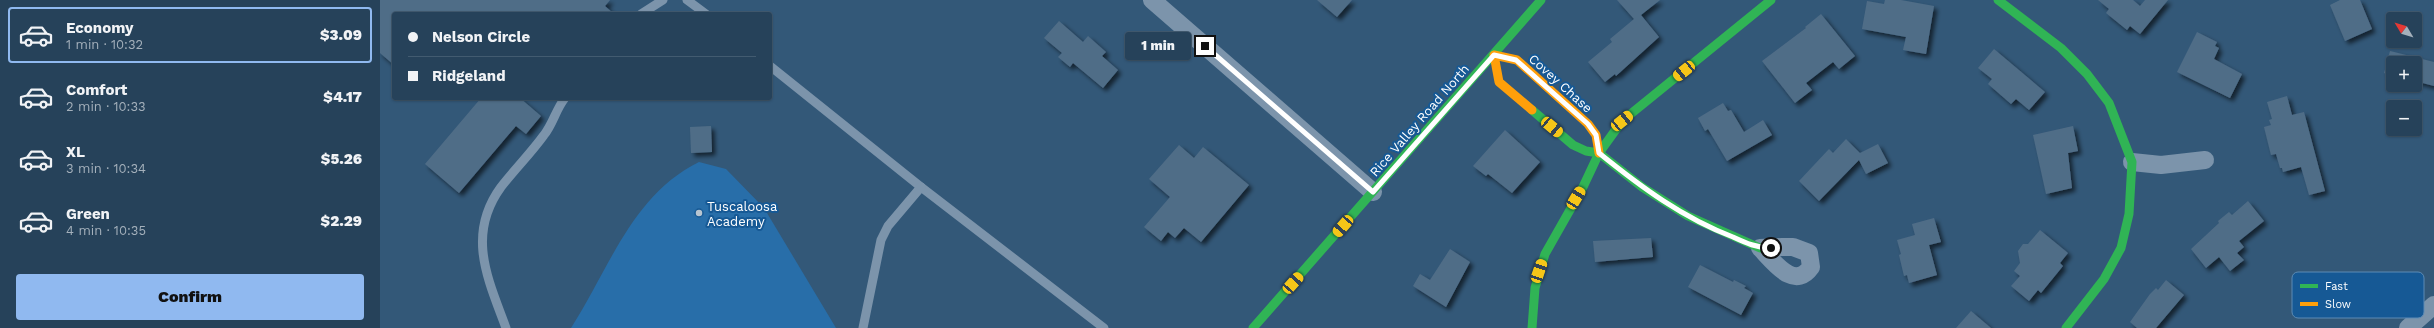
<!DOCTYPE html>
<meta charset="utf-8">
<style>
body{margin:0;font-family:"Work Sans",sans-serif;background:#2e4960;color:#f1f3f6;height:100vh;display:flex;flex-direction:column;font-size:15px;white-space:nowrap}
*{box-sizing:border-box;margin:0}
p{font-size:13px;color:#a4b0bb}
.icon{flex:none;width:22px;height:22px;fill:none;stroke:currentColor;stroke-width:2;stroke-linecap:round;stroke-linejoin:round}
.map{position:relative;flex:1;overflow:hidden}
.panel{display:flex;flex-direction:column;background:#26425a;width:380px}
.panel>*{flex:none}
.banner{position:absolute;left:12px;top:12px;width:380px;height:88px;border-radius:4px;box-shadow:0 1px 3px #0004,0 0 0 1px #425b70;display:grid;align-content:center;height:88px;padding:0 16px;background:#26425a}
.needle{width:26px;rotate:308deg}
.fabs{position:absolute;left:2006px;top:12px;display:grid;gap:8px}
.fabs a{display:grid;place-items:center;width:36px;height:36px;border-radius:4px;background:#26425a;box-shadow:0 1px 3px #0004,0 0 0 1px #425b70;font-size:20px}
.end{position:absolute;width:18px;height:18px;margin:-9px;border:5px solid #fff;background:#111;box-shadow:0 0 0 2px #111}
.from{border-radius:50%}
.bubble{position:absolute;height:28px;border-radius:4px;background:#26425a;box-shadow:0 1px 3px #0004,0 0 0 1px #425b70;font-size:13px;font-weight:800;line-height:28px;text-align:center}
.car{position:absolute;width:12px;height:24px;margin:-12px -6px;border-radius:5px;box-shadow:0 0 3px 1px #0007;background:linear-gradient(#f5c518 24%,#345 0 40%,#f5c518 0 76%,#345 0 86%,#f5c518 0)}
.banner b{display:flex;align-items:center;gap:14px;height:38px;font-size:15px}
.banner b+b{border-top:1px solid #425b70}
.banner i{width:10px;height:10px;background:#f1f3f6}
ul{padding:7px 0 0;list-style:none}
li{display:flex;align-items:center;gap:12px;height:56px;margin:0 8px 6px;padding:0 8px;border:2px solid transparent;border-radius:4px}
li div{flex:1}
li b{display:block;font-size:15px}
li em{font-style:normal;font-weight:800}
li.active{border-color:#90b9f0}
li>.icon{width:36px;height:36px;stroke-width:1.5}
.button{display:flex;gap:8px;margin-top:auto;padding:8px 16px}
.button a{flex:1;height:46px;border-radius:4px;background:#90b9f0;color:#111;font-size:16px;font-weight:800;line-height:46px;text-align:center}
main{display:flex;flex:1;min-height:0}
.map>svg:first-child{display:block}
.green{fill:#286ea9}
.building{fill:#506d87;filter:url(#shadow)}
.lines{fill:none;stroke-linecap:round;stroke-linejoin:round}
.lane{stroke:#7c94ab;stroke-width:9}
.street{stroke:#7c94ab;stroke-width:18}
.fast{stroke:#30b455;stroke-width:9}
.slow{stroke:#ff9f0a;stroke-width:9}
.route{stroke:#fff;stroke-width:5}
.poi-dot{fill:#b8c5d0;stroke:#165995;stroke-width:1.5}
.labels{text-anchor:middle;stroke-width:4;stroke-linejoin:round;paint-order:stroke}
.street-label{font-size:13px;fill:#fff;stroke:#165995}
.poi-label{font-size:13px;fill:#fff;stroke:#165995;text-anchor:start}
.key{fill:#165995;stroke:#5c8bb5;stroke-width:1}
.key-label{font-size:11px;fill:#fff}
</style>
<main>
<section class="panel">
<ul>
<li class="active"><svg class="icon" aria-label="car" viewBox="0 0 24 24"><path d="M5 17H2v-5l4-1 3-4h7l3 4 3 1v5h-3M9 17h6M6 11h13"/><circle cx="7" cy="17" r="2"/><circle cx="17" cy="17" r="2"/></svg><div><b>Economy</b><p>1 min · 10:32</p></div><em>$3.09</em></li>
<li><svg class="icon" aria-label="car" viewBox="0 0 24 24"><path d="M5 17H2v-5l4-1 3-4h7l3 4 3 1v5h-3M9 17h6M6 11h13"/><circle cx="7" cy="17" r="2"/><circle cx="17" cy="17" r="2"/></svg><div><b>Comfort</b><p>2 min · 10:33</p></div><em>$4.17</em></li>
<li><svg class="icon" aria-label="car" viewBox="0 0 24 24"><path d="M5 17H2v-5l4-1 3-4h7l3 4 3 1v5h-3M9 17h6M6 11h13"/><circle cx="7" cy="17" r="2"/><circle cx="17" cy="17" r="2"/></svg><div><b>XL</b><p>3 min · 10:34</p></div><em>$5.26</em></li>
<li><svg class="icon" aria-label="car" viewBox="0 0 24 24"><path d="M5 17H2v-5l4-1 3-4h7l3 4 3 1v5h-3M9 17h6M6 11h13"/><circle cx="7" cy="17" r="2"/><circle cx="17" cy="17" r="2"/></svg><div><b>Green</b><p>4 min · 10:35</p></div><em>$2.29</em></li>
</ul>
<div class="button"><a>Confirm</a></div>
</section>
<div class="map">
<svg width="2054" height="328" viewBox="0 0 2054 328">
<defs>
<filter id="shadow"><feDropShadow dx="3.5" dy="3.5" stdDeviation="2" flood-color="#0009"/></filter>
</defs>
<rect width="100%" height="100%" fill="#335878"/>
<path class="green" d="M319 162 346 169 384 208 456 328H191C229 269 252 195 319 162Z"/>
<g class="building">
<polygon points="0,0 230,0 225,6 234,14 14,14 14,65 0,53"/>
<polygon points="937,0 972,0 957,17"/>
<polygon points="1237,0 1280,0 1261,15 1279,37 1236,76 1235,74 1225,82 1208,62 1232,42 1230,39 1254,19"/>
<polygon points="1505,0 1521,0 1554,6 1546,54 1523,50 1526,37 1482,29 1487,1 1504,4"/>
<polygon points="1718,0 1753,0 1760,6 1765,0 1788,0 1760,34 1750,26 1747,30 1726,13 1729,9"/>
<polygon points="1960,0 1980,0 1992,29 1965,41 1950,5"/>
<polygon points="1441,14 1475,56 1459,69 1453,62 1426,83 1432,90 1415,103 1382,61 1426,28 1425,27"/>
<polygon points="679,21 703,42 708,36 726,52 722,56 738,70 723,88 693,63 690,67 678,57 682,53 664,38"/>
<polygon points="1817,32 1837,42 1835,46 1839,48 1834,59 1862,74 1850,98 1797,72"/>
<polygon points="1614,49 1665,92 1649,110 1636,99 1631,104 1608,84 1612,79 1598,68"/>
<polygon points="2010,51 2054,62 2054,86 2035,81 2035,63 2013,63 2013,76 2004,73"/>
<polygon points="1907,96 1912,115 1924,112 1945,191 1929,195 1921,167 1903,172 1902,168 1900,168 1896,154 1891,155 1884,127 1891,125 1889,120 1892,119 1887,102"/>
<polygon points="101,98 140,98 161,116 146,134 136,126 79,193 45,164"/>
<polygon points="1343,103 1348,111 1351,110 1364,132 1383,120 1392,135 1347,161 1328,129 1325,131 1318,118"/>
<polygon points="331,126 332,152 311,153 310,127"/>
<polygon points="1693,126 1698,151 1688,153 1692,188 1666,194 1653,135"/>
<polygon points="1125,130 1160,162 1132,193 1108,174 1106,176 1093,166"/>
<polygon points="1466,139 1480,153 1498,144 1508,163 1486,174 1479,160 1439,201 1419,181 1449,149 1453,153"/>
<polygon points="799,145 814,158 823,147 869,185 821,242 804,228 795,238 788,232 781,241 764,227 790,197 769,179"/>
<polygon points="1868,201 1884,221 1859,241 1864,247 1857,253 1864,260 1850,271 1839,257 1826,268 1811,249 1839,223 1838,221 1849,212 1852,215"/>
<polygon points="1554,218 1561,242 1549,245 1557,275 1529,283 1527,275 1524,276 1519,255 1521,254 1517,240 1535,235 1532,224"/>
<polygon points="1660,230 1688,253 1680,263 1683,266 1661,293 1658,290 1649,301 1631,286 1640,276 1634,271 1640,263 1638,251 1643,244 1648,244"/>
<polygon points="1271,238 1273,257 1215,262 1213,241"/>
<polygon points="1070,249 1090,262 1066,307 1033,286 1040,274 1050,280"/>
<polygon points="1320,265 1353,282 1354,280 1366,286 1364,288 1373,293 1361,315 1308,287"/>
<polygon points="1786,280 1804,295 1776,328 1757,328 1750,322 1770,294 1776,288 1778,290"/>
<polygon points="1591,311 1611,328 1576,328"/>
</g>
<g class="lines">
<g class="lane">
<polyline points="307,0 326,14"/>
<polyline points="261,14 283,0"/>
<polyline points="390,66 541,187 724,328"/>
<path d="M126 328C108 279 86 235 121 187 135 169 151 153 164 135 173 124 176 109 185 98"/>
<polyline points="483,328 501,240 508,226 541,187"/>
</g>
<g class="street">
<polyline points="772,0 993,192"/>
<polyline points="1752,162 1781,165 1825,160"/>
<path d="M1402 247H1413L1429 253 1431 267C1414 291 1394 262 1380 248Z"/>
<polyline points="2028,328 2054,305"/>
</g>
<g class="fast">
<polyline points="1618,0 1681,48 1707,74 1729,103 1752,162 1749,214 1741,248 1724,279 1686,328"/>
<polyline points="1152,110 1193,145 1206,151 1219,153 1262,187 1308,216 1380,248"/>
<polyline points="873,328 1161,0"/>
<polyline points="1152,328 1155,288 1165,254 1203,187 1219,153 1242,121 1391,0"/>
</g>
<polyline class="slow" points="1152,110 1119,82 1114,55 1137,60 1208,124 1216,135 1219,153"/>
</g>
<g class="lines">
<path class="route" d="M825 46 993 192 1114 55 1136 60 1208 124 1216 135 1219 153C1261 187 1303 218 1353 237 1366 243 1377 248 1391 248"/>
</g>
<circle class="poi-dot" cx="319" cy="213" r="4"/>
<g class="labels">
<g class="street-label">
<text transform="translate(1181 83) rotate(42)" y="5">Covey Chase</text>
<text transform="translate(1039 120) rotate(-49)" y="5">Rice Valley Road North</text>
</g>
<g class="poi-label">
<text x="327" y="211">Tuscaloosa<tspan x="327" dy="15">Academy</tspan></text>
</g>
</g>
<rect x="1912" y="272" width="132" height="46" rx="6" class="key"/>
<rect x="1920" y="284" width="18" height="4" fill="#30b455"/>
<rect x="1920" y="302" width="18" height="4" fill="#ff9f0a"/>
<g class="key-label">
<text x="1945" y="290">Fast</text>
<text x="1945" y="308">Slow</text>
</g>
</svg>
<div class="fabs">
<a><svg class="needle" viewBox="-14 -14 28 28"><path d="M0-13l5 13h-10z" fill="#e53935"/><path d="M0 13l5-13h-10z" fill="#a4b0bb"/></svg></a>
<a>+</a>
<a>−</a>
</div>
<i class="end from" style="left:1391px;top:248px"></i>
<i class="end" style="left:825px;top:46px"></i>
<div class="bubble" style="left:745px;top:32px;width:66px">1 min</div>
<i class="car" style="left:1304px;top:71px;rotate:231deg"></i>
<i class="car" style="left:1242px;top:121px;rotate:51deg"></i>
<i class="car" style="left:1172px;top:127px;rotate:130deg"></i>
<i class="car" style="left:1196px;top:198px;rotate:31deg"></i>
<i class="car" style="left:963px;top:226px;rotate:221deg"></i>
<i class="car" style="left:1159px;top:271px;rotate:19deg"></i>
<i class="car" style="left:913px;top:283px;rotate:42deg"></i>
<div class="banner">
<b><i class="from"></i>Nelson Circle</b>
<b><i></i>Ridgeland</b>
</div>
</div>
</main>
